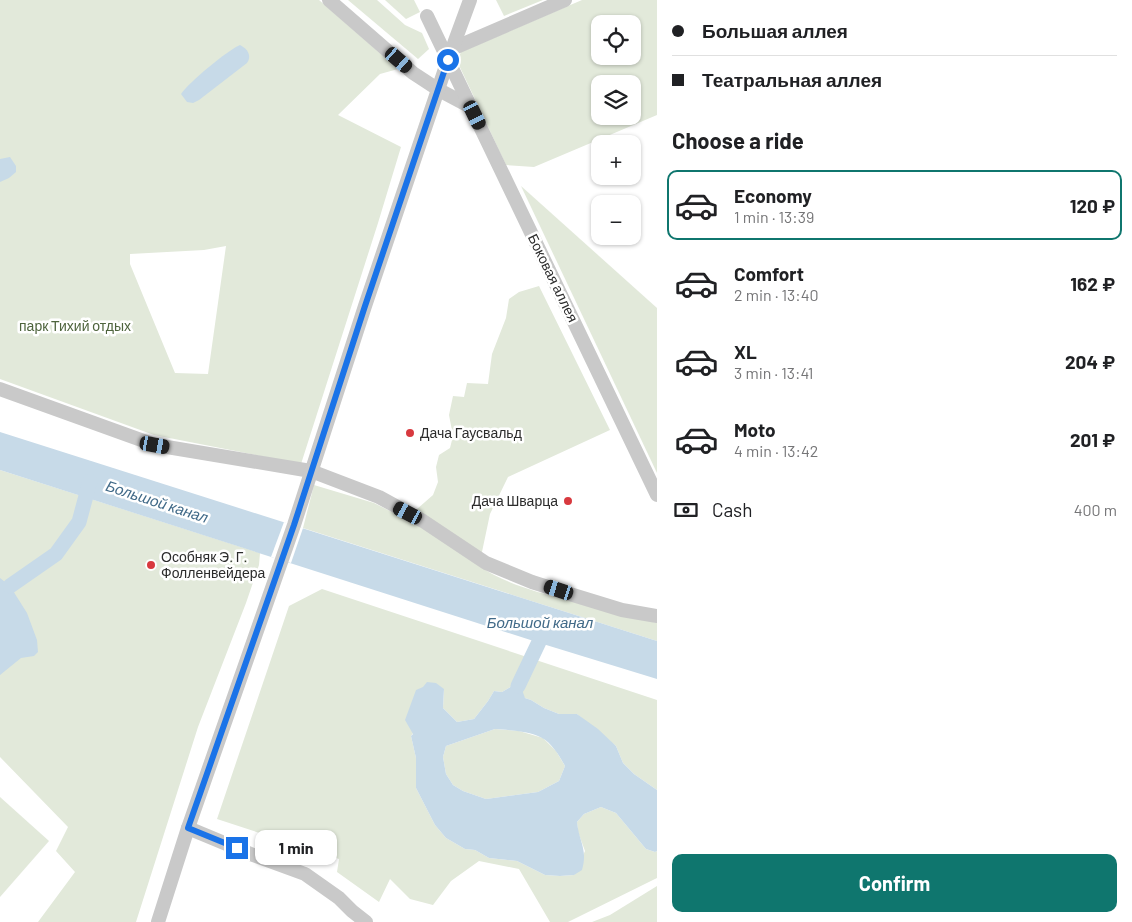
<!DOCTYPE html>
<meta charset="utf-8">
<style>
body{margin:0;font-family:Barlow,sans-serif;background:#f2f2f2;color:#202124;height:100vh;display:flex;flex-direction:column;font-size:19px;white-space:nowrap}
*{box-sizing:border-box;margin:0}
p{font-size:16px;color:#757577}
.icon{flex:none;width:28px;height:28px;fill:none;stroke:currentColor;stroke-width:2;stroke-linecap:round;stroke-linejoin:round}
.map{position:relative;flex:1;overflow:hidden}
.side{display:flex;flex-direction:column;background:#fff;width:475px}
.side>*{flex:none}
.guide{display:grid;align-content:center;height:110px;padding:0 15px;background:#fff}
.controls{position:absolute;left:591px;top:15px;display:grid;gap:10px}
.controls a{display:grid;place-items:center;width:50px;height:50px;border-radius:10px;background:#fff;box-shadow:0 1px 4px #0004;font-size:25px}
.end{position:absolute;width:22px;height:22px;margin:-11px;border:6px solid #1a73e8;background:#fff;box-shadow:0 0 0 2px #fff}
.from{border-radius:50%}
.bubble{position:absolute;height:35px;border-radius:10px;background:#fff;box-shadow:0 1px 4px #0004;font-size:16px;font-weight:700;line-height:35px;text-align:center}
.car{position:absolute;width:15px;height:30px;margin:-15px -8px;border-radius:6px;box-shadow:0 0 4px 1px #0007;background:linear-gradient(#222 24%,#8ab4d8 0 40%,#222 0 76%,#8ab4d8 0 86%,#222 0)}
.guide b{display:flex;align-items:center;gap:18px;height:48px;font-size:19px}
.guide b+b{border-top:1px solid #e0e0e0}
.guide i{width:12px;height:12px;background:#202124}
ul{padding:0;list-style:none}
li{display:flex;align-items:center;gap:15px;height:70px;margin:0 10px 8px;padding:0 5px;border:2px solid transparent;border-radius:10px}
li div{flex:1}
li b{display:block;font-size:19px}
li em{font-style:normal;font-weight:700}
li.active{border-color:#0f766e}
li>.icon{width:45px;height:45px;stroke-width:1.5}
h2{padding:0 15px;font-size:22px;line-height:60px}
.pay{display:flex;align-items:center;gap:12px;height:55px;padding:0 15px;font-size:19px}
.pay p{margin-inline-start:auto}
.action{display:flex;gap:10px;margin-top:auto;padding:10px 15px}
.action a{flex:1;height:58px;border-radius:10px;background:#0f766e;color:#fff;font-size:20px;font-weight:700;line-height:58px;text-align:center}
main{display:flex;flex:1;min-height:0}
.map>svg:first-child{display:block}
.green{fill:#e2e9da;fill-rule:evenodd}
.water{fill:#c7dae8;fill-rule:evenodd}
.pier{fill:#fff}
.lines{fill:none;stroke-linecap:round;stroke-linejoin:round}
.canal{stroke:#c7dae8;stroke-width:15}
.street{stroke:#c9c9c9;stroke-width:14}
.route{stroke:#1a73e8;stroke-width:6}
.poi-dot{fill:#d8393f;stroke:#fff;stroke-width:2}
.labels{text-anchor:middle;stroke-width:5;stroke-linejoin:round;paint-order:stroke}
.street-label{font-size:14px;fill:#2c2c2c;stroke:#fff}
.park-label{font-size:14px;fill:#4e643d;stroke:#fff}
.poi-label{font-size:14px;fill:#2c2c2c;stroke:#fff;text-anchor:start}
.water-label{font-size:15px;font-style:italic;fill:#416a88;stroke:#fff}
</style>
<main>
<div class="map">
<svg width="657" height="922" viewBox="0 0 657 922">
<rect width="100%" height="100%" fill="#fff"/>
<g class="green">
<path d="M0 0H319L398 69 380 74 338 115 401 147 378 223 301 464 154 435 0 379ZM226 246 208 374 175 373 130 264V254L204 250Z"/>
<polygon points="348,0 377,0 405,25 422,33 429,49 418,59"/>
<polygon points="385,0 414,0 420,12 406,19"/>
<polygon points="496,0 543,0 504,16"/>
<path d="M582 0H657V115L534 167 506 165 457 61 461 52ZM600 24H632V56H600ZM600 84H632V116H600Z"/>
<polygon points="521,186 657,308 657,473"/>
<path d="M539 286 610 430 508 477 490 514 479 566C506 584 537 592 568 600 597 608 627 616 657 623V641L303 528 314 485 374 503 418 525 415 516 417 509 433 495 438 482 436 467 439 455 450 448 453 436 449 415 453 396 464 397 467 383 488 384 492 354 506 318 509 299 519 292Z"/>
<polygon points="0,470 260,553 259,565 246,603 198,727 136,922 38,922 75,872 56,851 68,827 0,757"/>
<polygon points="322,589 657,700 657,790 634,774 623,763 616,746 577,714 559,714 544,708 531,700 525,698 512,686 502,692 494,691 488,701 474,719 457,722 443,708 444,689 411,736 416,758 416,788 435,825 446,838 465,849 475,850 489,858 517,861 545,875 560,876 574,875 585,851 578,832 577,822 584,814 601,807 616,813 646,849 655,852 657,851 657,878 568,922 550,922 519,869 479,861 451,881 433,905 410,899 390,879 379,902 337,872 339,859 217,819 289,606"/>
<polygon points="495,729 519,731 543,738 556,751 565,766 559,781 538,792 486,799 463,791 453,785 446,774 443,757 446,746"/>
<polygon points="0,797 49,841 0,897"/>
<polygon points="657,886 657,922 592,922 610,915"/>
</g>
<g class="water">
<path d="M240 45C248 49 252 56 247 63L199 100 193 103 187 102 181 94C188 83 228 50 240 45Z"/>
<polygon points="10,157 16,166 16,172 9,178 0,182 0,159"/>
<polygon points="0,432 657,641 657,679 543,644 0,470"/>
<polygon points="0,578 10,586 27,613 37,640 38,652 34,656 21,658 0,675"/>
<path d="M427 682 436 683 444 689 443 708 457 722 474 719 488 701 494 691 502 692 512 686 521 687 525 698 531 700 544 708 559 714H577L598 729 616 746 623 763 634 774 657 790V851L655 852 646 849 616 813 601 807 584 814 577 822C579 842 588 849 582 870L574 875 560 876 545 875 517 861 489 858 475 850 465 849 446 838 435 825 416 788V758L411 736 413 734 405 720 416 690 423 687ZM495 729C509 730 530 731 542 738 552 743 560 757 565 766L559 781 538 792 486 799 463 791 453 785 446 774 443 757 446 746Z"/>
</g>
<polygon class="pier" points="284,522 303,528 291,563 271,557"/>
<g class="lines">
<g class="canal">
<polyline points="10,586 56,554 79,522 90,481"/>
<polyline points="518,686 547,625"/>
</g>
<g class="street">
<polyline points="329,0 413,73 439,90 471,107"/>
<polyline points="427,16 657,495"/>
<polyline points="454,48 565,0"/>
<polyline points="0,389 155,445 311,471 379,497 423,521 486,563 532,582 573,595 622,610 657,616"/>
<polyline points="188,828 253,855 305,874 339,898 352,911 366,922"/>
<polyline points="158,922 188,828 294,525 365,306 448,60 470,0"/>
</g>
</g>
<g class="lines">
<polyline class="route" points="237,848 188,828 294,525 365,306 448,60"/>
</g>
<g class="poi-dot">
<circle cx="410" cy="433" r="5"/>
<circle cx="568" cy="501" r="5"/>
<circle cx="151" cy="565" r="5"/>
</g>
<g class="labels">
<g class="street-label">
<text transform="translate(553 278) rotate(64)" y="5">Боковая аллея</text>
</g>
<g class="park-label">
<text x="75" y="331">парк Тихий отдых</text>
</g>
<g class="poi-label">
<text x="420" y="438">Дача Гаусвальд</text>
<text x="558" y="506" text-anchor="end">Дача Шварца</text>
<text x="161" y="562">Особняк Э. Г.<tspan x="161" dy="16">Фолленвейдера</tspan></text>
</g>
<g class="water-label">
<text transform="translate(157 502) rotate(18)" y="5">Большой канал</text>
<text x="540" y="628">Большой канал</text>
</g>
</g>
</svg>
<div class="controls">
<a><svg class="icon" aria-label="locate" viewBox="0 0 24 24"><circle cx="12" cy="12" r="6"/><path d="M12 2v4M12 18v4M2 12h4M18 12h4"/></svg></a>
<a><svg class="icon" aria-label="layers" viewBox="0 0 24 24"><path d="M12 4l9 5-9 5-9-5zM3 14l9 5 9-5"/></svg></a>
<a>+</a>
<a>−</a>
</div>
<i class="end from" style="left:448px;top:60px"></i>
<i class="end" style="left:237px;top:848px"></i>
<div class="bubble" style="left:255px;top:830px;width:82px">1 min</div>
<i class="car" style="left:399px;top:60px;rotate:131deg"></i>
<i class="car" style="left:475px;top:115px;rotate:154deg"></i>
<i class="car" style="left:155px;top:445px;rotate:100deg"></i>
<i class="car" style="left:408px;top:513px;rotate:298deg"></i>
<i class="car" style="left:559px;top:590px;rotate:288deg"></i>
</div>
<section class="side">
<div class="guide">
<b><i class="from"></i>Большая аллея</b>
<b><i></i>Театральная аллея</b>
</div>
<h2>Choose a ride</h2>
<ul>
<li class="active"><svg class="icon" aria-label="car" viewBox="0 0 24 24"><path d="M5 17H2v-5l4-1 3-4h7l3 4 3 1v5h-3M9 17h6M6 11h13"/><circle cx="7" cy="17" r="2"/><circle cx="17" cy="17" r="2"/></svg><div><b>Economy</b><p>1 min · 13:39</p></div><em>120 ₽</em></li>
<li><svg class="icon" aria-label="car" viewBox="0 0 24 24"><path d="M5 17H2v-5l4-1 3-4h7l3 4 3 1v5h-3M9 17h6M6 11h13"/><circle cx="7" cy="17" r="2"/><circle cx="17" cy="17" r="2"/></svg><div><b>Comfort</b><p>2 min · 13:40</p></div><em>162 ₽</em></li>
<li><svg class="icon" aria-label="car" viewBox="0 0 24 24"><path d="M5 17H2v-5l4-1 3-4h7l3 4 3 1v5h-3M9 17h6M6 11h13"/><circle cx="7" cy="17" r="2"/><circle cx="17" cy="17" r="2"/></svg><div><b>XL</b><p>3 min · 13:41</p></div><em>204 ₽</em></li>
<li><svg class="icon" aria-label="car" viewBox="0 0 24 24"><path d="M5 17H2v-5l4-1 3-4h7l3 4 3 1v5h-3M9 17h6M6 11h13"/><circle cx="7" cy="17" r="2"/><circle cx="17" cy="17" r="2"/></svg><div><b>Moto</b><p>4 min · 13:42</p></div><em>201 ₽</em></li>
</ul>
<div class="pay"><svg class="icon" aria-label="cash" viewBox="0 0 24 24"><path d="M3 7h18v10H3z"/><circle cx="12" cy="12" r="2"/></svg>Cash<p>400 m</p></div>
<div class="action"><a>Confirm</a></div>
</section>
</main>
